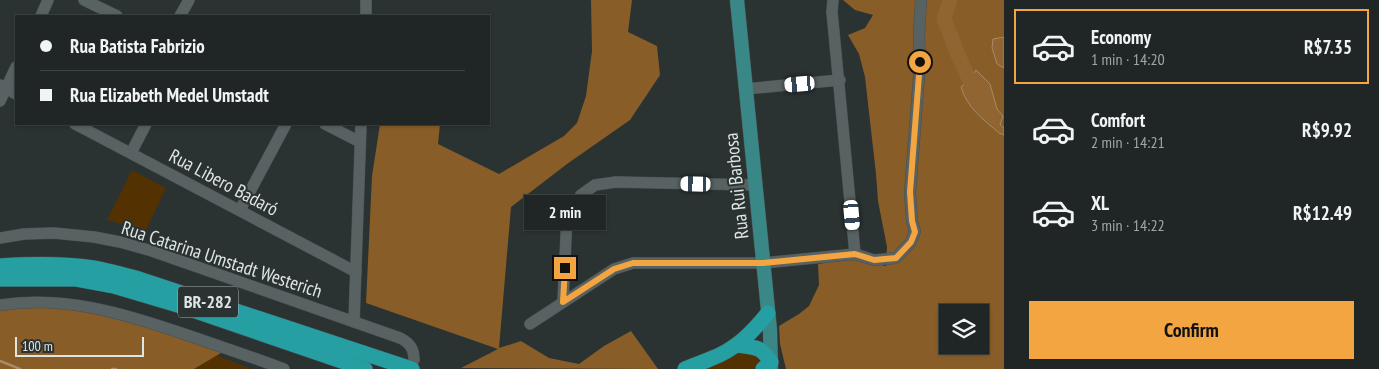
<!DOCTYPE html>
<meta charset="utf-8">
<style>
body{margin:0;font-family:"PT Sans Narrow",sans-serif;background:#2d3232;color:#f1f3f6;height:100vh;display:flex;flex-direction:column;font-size:19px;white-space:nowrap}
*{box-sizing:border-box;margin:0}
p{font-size:16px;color:#a2a5a7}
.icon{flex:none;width:28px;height:28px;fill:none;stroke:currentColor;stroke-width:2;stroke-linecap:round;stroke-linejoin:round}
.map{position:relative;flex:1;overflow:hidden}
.side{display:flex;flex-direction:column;background:#202626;width:375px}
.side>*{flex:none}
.top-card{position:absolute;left:15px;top:15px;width:475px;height:110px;border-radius:0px;box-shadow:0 1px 4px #0004,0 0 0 1px #3d4343;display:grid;align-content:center;height:110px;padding:0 25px;background:#202626}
.fabs{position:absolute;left:939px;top:304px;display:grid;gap:10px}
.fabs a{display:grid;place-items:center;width:50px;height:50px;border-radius:0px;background:#202626;box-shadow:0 1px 4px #0004,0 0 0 1px #3d4343;font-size:25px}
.scale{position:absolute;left:15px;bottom:12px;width:129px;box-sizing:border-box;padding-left:5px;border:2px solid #dfe4e4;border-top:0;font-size:14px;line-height:18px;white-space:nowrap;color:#dfe4e4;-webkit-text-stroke:4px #2a3232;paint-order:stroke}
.end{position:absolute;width:22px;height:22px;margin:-11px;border:6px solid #f2a541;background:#111;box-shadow:0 0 0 2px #111}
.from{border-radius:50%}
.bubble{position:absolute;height:35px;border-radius:0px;background:#202626;box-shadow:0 1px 4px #0004,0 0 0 1px #3d4343;font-size:16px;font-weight:800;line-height:35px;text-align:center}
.car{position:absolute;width:15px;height:30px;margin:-15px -8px;border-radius:6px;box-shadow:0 0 4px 1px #0007;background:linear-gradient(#fff 24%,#345 0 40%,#fff 0 76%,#345 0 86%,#fff 0)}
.top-card b{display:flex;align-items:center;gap:18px;height:48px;font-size:19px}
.top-card b+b{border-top:1px solid #3d4343}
.top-card i{width:12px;height:12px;background:#f1f3f6}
ul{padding:9px 0 0;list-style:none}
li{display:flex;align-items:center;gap:15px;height:75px;margin:0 10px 8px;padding:0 15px;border:2px solid transparent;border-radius:0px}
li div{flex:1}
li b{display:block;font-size:19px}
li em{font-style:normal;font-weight:800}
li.on{border-color:#f2a541}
li>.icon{width:45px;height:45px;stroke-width:1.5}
.primary-button{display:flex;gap:10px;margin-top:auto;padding:10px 25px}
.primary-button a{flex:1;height:58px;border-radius:0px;background:#f2a541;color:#111;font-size:20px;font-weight:800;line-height:58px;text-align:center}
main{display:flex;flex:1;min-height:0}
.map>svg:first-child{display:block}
.green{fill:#543100}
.forest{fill:#885d28;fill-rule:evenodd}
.water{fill:#906531;stroke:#a88b67}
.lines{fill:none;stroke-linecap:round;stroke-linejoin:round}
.stream{stroke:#a88b67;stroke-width:2.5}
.river{stroke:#906531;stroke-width:15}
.minor-casing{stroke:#474f4f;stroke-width:12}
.major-casing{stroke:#474f4f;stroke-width:15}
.highway-casing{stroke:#474f4f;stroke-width:16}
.minor{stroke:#596262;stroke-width:11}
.major{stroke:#3a8788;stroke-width:14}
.highway{stroke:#259fa2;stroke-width:15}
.route{stroke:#f2a541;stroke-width:6}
.labels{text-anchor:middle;stroke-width:4;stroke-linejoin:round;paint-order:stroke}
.shield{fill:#2a3232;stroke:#a9afaf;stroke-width:1}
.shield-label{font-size:18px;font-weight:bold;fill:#dfe4e4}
.street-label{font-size:19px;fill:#dfe4e4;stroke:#2a3232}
</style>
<main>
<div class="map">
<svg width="1004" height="369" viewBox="0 0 1004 369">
<rect width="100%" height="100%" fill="#2a3232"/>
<g class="green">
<polygon points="132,170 166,188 146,230 107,220"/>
<polygon points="747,349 764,359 759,365 753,369 687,369"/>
<polygon points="216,355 252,369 194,369"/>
</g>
<g class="forest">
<polygon points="591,0 632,0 628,32 657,46 660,75 630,120 567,164 511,207 499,348 521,341 549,358 579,364 604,346 631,331 658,369 461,368 498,349 366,303 372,176 380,124 440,124 438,144 499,174 564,136 577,123 586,96 592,51"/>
<path d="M843 0H1004V369H786L780 344 779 326 799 314 809 306 819 285 818 264 853 258 886 266 887 247 878 201 876 174 865 77 859 54 848 35 865 28 873 15 855 10ZM948 312H980V345H948Z"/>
<polygon points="22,304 94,308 226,350 194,369 0,369 0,308"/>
</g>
<g class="water">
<polygon points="1004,37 1004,68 997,64 992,48 993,39"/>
<path d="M976 70 990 84 997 109 1003 116 1000 125 1004 128V135L999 133C984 120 967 108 961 87L970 80Z"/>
</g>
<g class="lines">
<g class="stream">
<polyline points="0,361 20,369"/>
<polyline points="112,369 116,369"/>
</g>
<polyline class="river" points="950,0 944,19 958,55 969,79 980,96"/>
<g class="minor-casing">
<g id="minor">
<polyline points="84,0 117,16"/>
<polyline points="833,0 832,12 855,254"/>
<polyline points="41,16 48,0"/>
<polyline points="180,16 189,0"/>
<polyline points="366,16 366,0"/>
<polyline points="0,85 16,94"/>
<polyline points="745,89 840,80"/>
<polyline points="0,101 16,67"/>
<polyline points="75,124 356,272"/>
<polyline points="325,124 360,142"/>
<polyline points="131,153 146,124"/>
<polyline points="240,210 286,124"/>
<path d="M0 238 24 234 54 233 94 237 120 242 152 251 400 338C410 343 414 349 414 360"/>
<polyline points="563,302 567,215 581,195 595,185 616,182 756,185"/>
<path d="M0 305C65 295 126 314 187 335 219 346 252 357 284 369"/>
<polyline points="354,322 361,124"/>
<polyline points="530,324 614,269 633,263 763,263 855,254 874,260 896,258 911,242 915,231 912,221 910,193 920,63 919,36 921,0"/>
</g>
</g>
<g class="major-casing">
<polyline id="major" points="737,0 770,330 771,368"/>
</g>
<g class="highway-casing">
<g id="highway">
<path d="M0 266C31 264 63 263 93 268 109 271 124 275 139 279L412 369"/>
<polyline points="0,279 76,279 114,286 178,305 365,369"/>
<path d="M738 345C757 348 760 346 771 362L763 369"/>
<path d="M685 369C693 365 702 363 710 359 735 350 752 333 768 313"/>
</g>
</g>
<use href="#minor" class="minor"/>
<use href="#major" class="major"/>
<use href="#highway" class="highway"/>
</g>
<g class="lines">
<polyline class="route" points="565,268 563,302 614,269 633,263 763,263 855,254 874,260 896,258 911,242 915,232 912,221 910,192 920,62"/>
</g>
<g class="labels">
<rect class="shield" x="178" y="286.5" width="60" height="31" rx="4"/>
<g class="shield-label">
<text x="208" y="308">BR-282</text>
</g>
<g class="street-label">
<text transform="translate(224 182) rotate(28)" y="7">Rua Libero Badaró</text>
<text transform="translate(736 186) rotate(-96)" y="7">Rua Rui Barbosa</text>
<text transform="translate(222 259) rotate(18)" y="7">Rua Catarina Umstadt Westerich</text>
</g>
</g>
</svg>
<div class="fabs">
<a><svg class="icon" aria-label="layers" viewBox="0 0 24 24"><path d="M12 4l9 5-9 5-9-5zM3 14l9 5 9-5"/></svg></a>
</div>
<div class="scale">100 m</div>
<i class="end from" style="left:920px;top:62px"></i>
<i class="end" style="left:565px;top:268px"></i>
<div class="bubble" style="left:524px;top:195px;width:82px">2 min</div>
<i class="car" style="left:800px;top:84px;rotate:265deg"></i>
<i class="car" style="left:696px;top:184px;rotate:271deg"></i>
<i class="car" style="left:852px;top:215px;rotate:175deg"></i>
<div class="top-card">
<b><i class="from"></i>Rua Batista Fabrizio</b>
<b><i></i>Rua Elizabeth Medel Umstadt</b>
</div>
</div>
<section class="side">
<ul>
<li class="on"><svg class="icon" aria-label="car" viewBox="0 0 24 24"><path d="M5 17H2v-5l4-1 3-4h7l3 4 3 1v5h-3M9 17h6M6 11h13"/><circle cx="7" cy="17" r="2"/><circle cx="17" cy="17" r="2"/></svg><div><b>Economy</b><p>1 min · 14:20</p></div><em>R$7.35</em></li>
<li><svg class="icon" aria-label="car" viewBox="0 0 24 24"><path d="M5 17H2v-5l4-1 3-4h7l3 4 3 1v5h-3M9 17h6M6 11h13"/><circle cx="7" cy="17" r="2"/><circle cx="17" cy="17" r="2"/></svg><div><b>Comfort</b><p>2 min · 14:21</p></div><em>R$9.92</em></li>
<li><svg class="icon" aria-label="car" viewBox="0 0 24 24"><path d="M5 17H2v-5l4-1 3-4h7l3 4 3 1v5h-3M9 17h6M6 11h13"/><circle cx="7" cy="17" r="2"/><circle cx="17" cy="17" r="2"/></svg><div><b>XL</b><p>3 min · 14:22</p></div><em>R$12.49</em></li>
</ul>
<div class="primary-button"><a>Confirm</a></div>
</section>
</main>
